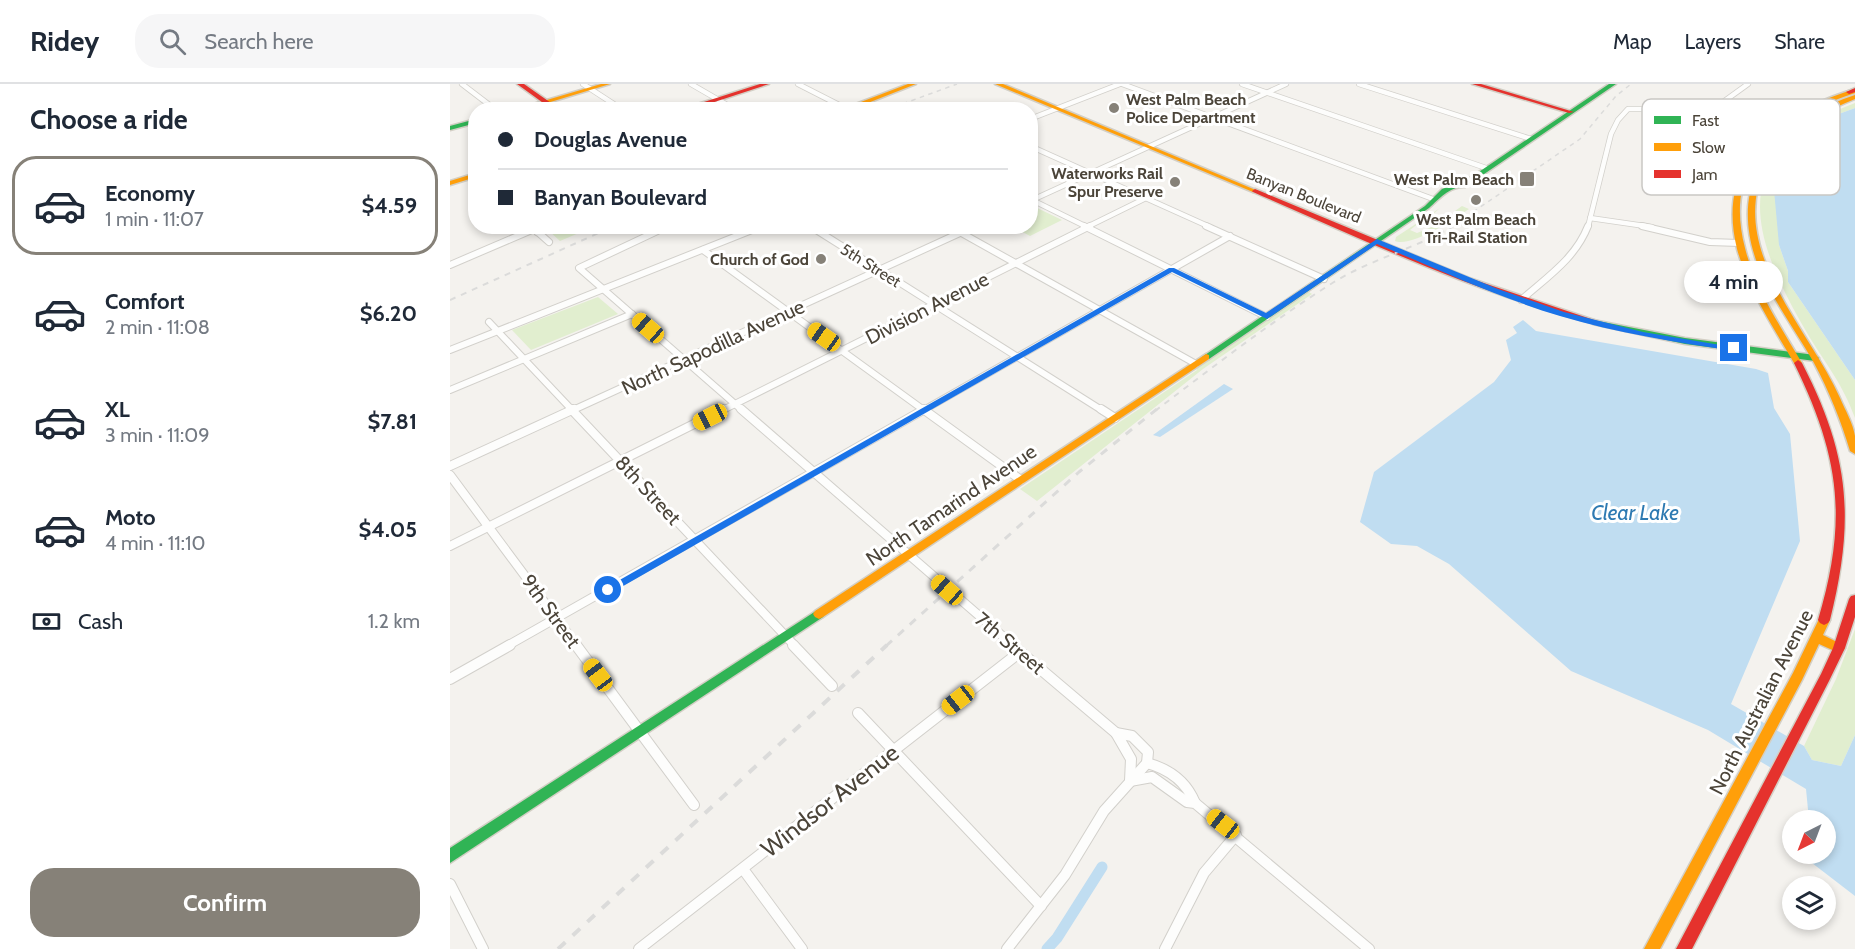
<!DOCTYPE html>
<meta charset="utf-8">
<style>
body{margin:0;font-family:Cabin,sans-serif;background:#f6f6f7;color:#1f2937;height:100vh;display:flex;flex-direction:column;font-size:22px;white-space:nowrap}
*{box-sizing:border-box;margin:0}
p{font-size:20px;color:#747a83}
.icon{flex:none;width:33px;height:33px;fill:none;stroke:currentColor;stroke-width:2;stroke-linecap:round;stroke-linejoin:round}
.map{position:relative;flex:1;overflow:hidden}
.details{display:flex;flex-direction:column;background:#fff;width:450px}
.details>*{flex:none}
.guide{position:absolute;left:18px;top:18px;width:570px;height:132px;border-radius:24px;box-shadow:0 3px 9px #0003;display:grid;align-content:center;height:132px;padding:0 30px;background:#fff}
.needle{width:39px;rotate:222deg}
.fabs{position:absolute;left:1332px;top:726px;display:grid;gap:12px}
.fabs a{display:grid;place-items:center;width:54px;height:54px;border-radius:50%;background:#fff;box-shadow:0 3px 9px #0003;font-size:30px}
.end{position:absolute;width:27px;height:27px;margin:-14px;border:8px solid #1a73e8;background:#fff;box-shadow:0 0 0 3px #fff}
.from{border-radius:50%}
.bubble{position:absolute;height:42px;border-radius:21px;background:#fff;box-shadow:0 3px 9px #0003;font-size:20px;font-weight:700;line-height:42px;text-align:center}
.car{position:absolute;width:18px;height:36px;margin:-18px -9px;border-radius:8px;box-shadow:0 0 4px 2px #0007;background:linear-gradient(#f5c518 24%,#345 0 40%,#f5c518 0 76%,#345 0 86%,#f5c518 0)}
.guide b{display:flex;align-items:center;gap:21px;height:57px;font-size:22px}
.guide b+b{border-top:2px solid #e0e1e3}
.guide i{width:15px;height:15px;background:#1f2937}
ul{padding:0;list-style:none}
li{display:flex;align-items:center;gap:18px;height:99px;margin:0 12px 9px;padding:0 18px;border:3px solid transparent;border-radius:24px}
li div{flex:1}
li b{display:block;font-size:22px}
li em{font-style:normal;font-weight:700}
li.current{border-color:#868178}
li>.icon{width:54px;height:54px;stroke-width:1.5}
h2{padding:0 30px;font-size:27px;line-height:72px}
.pay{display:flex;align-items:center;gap:15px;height:66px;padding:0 30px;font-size:22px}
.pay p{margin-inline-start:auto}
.action{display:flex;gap:12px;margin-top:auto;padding:12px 30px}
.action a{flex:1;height:69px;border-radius:24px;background:#868178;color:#fff;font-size:24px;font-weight:700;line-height:69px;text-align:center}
header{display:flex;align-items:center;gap:36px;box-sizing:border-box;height:84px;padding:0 30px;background:#fff;border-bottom:2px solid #e0e1e3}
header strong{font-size:28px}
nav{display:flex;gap:33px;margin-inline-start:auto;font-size:21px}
.search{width:420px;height:54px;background:#f6f6f7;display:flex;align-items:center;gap:15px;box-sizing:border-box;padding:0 21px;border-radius:24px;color:#747a83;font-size:22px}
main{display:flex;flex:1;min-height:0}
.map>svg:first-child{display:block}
.green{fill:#e1eecf}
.water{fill:#c0ddf1}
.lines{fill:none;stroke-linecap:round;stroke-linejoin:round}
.canal{stroke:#c0ddf1;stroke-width:11}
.street-far3-casing{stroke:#d2d0cb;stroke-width:6}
.street-far2-casing{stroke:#d2d0cb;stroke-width:8}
.street-far1-casing{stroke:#d2d0cb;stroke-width:10}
.street-casing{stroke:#d2d0cb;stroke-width:12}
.fast-casing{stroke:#d3cfc5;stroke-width:3}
.slow-casing{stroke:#d3cfc5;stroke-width:3}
.jam-casing{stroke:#d3cfc5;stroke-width:3}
.street-far3{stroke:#fdfdfc;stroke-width:4.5}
.street-far2{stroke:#fdfdfc;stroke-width:6}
.street-far1{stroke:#fdfdfc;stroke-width:8}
.street{stroke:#fdfdfc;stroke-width:10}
.fast{fill:#30b455;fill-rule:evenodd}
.slow{fill:#ff9f0a;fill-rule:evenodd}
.jam{fill:#e5322d;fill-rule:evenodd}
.rail-far3{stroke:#dbdbda;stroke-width:1.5;stroke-dasharray:4.5 4.5;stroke-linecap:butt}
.rail-far2{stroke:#dbdbda;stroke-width:2;stroke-dasharray:6 6;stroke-linecap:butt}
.rail-far1{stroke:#dbdbda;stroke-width:3;stroke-dasharray:8 8;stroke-linecap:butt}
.rail{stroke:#dbdbda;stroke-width:4;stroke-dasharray:10 10;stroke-linecap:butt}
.route{fill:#1a73e8}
.poi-dot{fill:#868178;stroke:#fff;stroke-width:2}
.labels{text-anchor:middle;stroke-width:6;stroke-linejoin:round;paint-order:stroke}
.far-poi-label{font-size:16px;font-weight:bold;fill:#4b4439;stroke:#fff;text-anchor:end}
.far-street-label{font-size:16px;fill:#4b4439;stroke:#fff}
.street-label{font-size:20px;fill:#4b4439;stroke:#fff}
.water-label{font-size:21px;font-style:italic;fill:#2e7ab2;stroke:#fff}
.near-street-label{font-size:24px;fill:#4b4439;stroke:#fff}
.key{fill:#fff;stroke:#c9c7c4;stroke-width:1.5}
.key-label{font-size:16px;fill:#4b4439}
</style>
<header>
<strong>Ridey</strong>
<div class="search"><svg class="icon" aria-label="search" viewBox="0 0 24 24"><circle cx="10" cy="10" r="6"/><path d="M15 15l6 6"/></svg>Search here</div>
<nav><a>Map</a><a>Layers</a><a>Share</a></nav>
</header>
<main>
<section class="details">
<h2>Choose a ride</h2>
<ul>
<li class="current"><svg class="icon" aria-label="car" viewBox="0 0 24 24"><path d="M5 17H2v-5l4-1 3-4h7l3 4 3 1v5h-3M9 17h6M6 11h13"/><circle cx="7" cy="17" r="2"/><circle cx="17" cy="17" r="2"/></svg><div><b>Economy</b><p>1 min · 11:07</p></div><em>$4.59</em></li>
<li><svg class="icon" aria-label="car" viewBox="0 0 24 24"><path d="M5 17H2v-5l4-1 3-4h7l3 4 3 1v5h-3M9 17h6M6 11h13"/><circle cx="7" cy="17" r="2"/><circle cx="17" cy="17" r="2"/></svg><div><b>Comfort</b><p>2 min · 11:08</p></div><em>$6.20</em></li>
<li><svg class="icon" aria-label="car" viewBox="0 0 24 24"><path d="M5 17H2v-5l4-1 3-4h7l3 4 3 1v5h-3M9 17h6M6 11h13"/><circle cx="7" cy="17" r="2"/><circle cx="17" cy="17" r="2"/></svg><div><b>XL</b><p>3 min · 11:09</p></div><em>$7.81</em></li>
<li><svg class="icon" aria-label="car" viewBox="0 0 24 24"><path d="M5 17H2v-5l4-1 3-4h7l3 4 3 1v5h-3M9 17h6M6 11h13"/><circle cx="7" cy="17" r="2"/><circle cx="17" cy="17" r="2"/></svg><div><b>Moto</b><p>4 min · 11:10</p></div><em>$4.05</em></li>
</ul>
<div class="pay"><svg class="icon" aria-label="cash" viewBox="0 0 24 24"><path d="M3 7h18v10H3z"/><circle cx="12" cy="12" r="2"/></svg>Cash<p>1.2 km</p></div>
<div class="action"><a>Confirm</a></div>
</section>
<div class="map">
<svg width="1405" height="865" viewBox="0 0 1405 865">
<rect width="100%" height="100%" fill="#f4f2ee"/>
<g class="green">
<path d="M1405 19V24L1378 34 1365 46 1357 48 1329 161 1338 187V198L1405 296V334C1393 301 1378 283 1360 254 1301 154 1271 70 1405 19Z"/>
<polygon points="581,121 612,136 580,152 563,143 580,142"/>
<path d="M1012 122 1019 125C1005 135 960 164 945 157L946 153 990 124 982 131 986 133 980 132 971 138 974 141 969 139 960 146 967 149 997 137 993 135 999 136 1009 130 1005 127Z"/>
<polygon points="107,143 107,142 143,143 110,157 98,146"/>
<polygon points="859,208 862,210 753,285 587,417 570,405 747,286 745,283"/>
<polygon points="148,213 168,230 81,266 62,246"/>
<polygon points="1405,545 1405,651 1391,682 1362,676 1354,662 1386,595"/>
</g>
<g class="water">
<polygon points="1405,24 1405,296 1338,198 1338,187 1329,161 1324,106 1357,48 1365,46 1378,34"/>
<polygon points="1073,236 1086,247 1306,285 1318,289 1324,324 1340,350 1350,457 1281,620 1354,662 1362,676 1391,682 1405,651 1405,812 1362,779 1362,770 1376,770 1376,736 1359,736 1356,705 1258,646 1121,587 999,480 967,462 941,460 910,438 924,388 1044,298 1061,276 1056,256 1067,249 1063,243"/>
<polygon points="774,300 783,305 710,353 703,351"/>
</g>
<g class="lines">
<polyline class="canal" points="597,865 607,854 652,783"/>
<g class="street-far3-casing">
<g id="street-far3">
<polyline points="12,0 46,26"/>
<polyline points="133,0 173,26"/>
<polyline points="241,0 286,26"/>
<polyline points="348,0 399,26"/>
<polyline points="672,0 983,115"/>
<polyline points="792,0 1036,84"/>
<polyline points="909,0 1081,55"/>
<polyline points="580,35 670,0"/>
<polyline points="1244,39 1298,0"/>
<polyline points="580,62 760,143"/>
<polyline points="580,115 637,143"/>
<polyline points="580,117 836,0"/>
<polyline points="1140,134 1202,143"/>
<polyline points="360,142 362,143"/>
<polyline points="499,142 501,143"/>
<polyline points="96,143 99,142"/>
<polyline points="215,143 218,142"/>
<polyline points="309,143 312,142"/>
<polyline points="522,143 525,142"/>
<polyline points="637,143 696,114"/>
<polyline points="1138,143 1161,50 1168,36 1178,25 1192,25 1324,61"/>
</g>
</g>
<g class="street-far2-casing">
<g id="street-far2">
<polyline points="81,142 99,158"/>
<polyline points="218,142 129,184 293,327"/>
<polyline points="360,142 653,327"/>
<polyline points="499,142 746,280"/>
<polyline points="634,142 817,233"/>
<polyline points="756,142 874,195"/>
<polyline points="1192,142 1260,158 1289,159"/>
<polyline points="87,148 99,142"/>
<polyline points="253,166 475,327"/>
<polyline points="0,181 84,145"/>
<path d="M1071 216C1097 193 1125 175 1138 142"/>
<polyline points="39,238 123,327"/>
<polyline points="0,266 312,142"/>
<polyline points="0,306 182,230"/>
<polyline points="121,327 525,142"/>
<polyline points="271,327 640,142"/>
<polyline points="472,327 780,152"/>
</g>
</g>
<g class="street-far1-casing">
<g id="street-far1">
<polyline points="121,325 345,562"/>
<polyline points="291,325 564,562"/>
<polyline points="473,325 571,396"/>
<polyline points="651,325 665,334"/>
<polyline points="0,382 124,325"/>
<polyline points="0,391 127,562"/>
<polyline points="0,462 274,325"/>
<polyline points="57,562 475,325"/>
</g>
</g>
<g class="street-casing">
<g id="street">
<polyline points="126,561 244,721"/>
<polyline points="343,561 382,602"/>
<polyline points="562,561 666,649 681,675 680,697 702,693 737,718 745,719 919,865"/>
<polyline points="0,595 60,561"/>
<polyline points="408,629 591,822"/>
<polyline points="666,649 682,652 698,668 697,679"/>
<path d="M697 679C719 685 736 697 745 719"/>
<polyline points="293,785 352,865"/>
<polyline points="0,800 33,865"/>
<polyline points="189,865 570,568"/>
<polyline points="557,865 615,791 654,727 697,679"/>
<polyline points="715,865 754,789 786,751"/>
</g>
</g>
<g class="fast-casing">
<g id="fast">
<path d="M1159 0H1166L1015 103C1000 102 990 114 979 124L759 275H753L752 273 975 122 992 105 1017 96Z"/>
<polygon points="26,35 26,39 0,46 0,42"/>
<polygon points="1143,236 1235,254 1365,271 1369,274 1365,277 1235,260 1143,240"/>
<polygon points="369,525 373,527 375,530 373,533 0,779 0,764"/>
</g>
</g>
<g class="slow-casing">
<g id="slow">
<polygon points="151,0 160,0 74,26 63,26"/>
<polygon points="458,0 466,0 400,26 390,26"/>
<polygon points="545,0 553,0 808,107 803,108"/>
<path d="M1405 5V9C1330 33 1272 77 1295 164 1305 205 1331 243 1352 279L1348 282 1344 279C1323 243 1298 205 1287 165 1265 76 1328 28 1405 5Z"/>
<path d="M1405 11V15C1363 32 1320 56 1308 103 1290 179 1361 249 1390 314 1395 326 1403 339 1405 352 1405 358 1405 364 1405 370L1400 367C1391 337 1379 307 1364 279 1345 245 1320 213 1306 176 1277 92 1329 36 1405 11Z"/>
<polygon points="26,89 26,93 0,101 0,97"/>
<polygon points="756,270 759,271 759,275 373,533 369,535 365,533 363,530 365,527"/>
<polygon points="1374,531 1378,533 1380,536 1373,551 1393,561 1395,564 1393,567 1389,569 1369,560 1352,596 1210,865 1194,865 1343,589 1370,533"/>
</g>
</g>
<g class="jam-casing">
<g id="jam">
<polygon points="67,0 74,0 111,26 103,26"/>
<polygon points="310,0 319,0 240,26 229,26"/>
<polygon points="1022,0 1031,0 1124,28 1119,29"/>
<polygon points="1405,4 1405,8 1399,10 1396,8"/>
<path d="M805 105 1019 194 1150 238 1146 240C1027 209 915 157 803 108L802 107Z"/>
<path d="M1348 276 1352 279C1400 372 1405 435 1380 536L1378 539 1374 541 1370 539 1368 536C1398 435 1390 373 1344 279Z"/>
<polygon points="1405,511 1405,533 1395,564 1379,597 1242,865 1226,865 1371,590 1383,564 1399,515 1401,512"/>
</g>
</g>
<use href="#street-far3" class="street-far3"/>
<use href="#street-far2" class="street-far2"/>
<use href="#street-far1" class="street-far1"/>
<use href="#street" class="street"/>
<use href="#fast" class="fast"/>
<use href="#slow" class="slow"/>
<use href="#jam" class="jam"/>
<g class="rail-far3">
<polyline points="436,26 507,0"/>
<polyline points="161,143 164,142"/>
<polyline points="1001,143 1130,55 1166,12 1181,0"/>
</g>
<g class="rail-far2">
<polyline points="0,216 164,142"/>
<path d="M705 327C763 283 822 237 884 198 922 175 966 164 1004 142"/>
</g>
<polyline class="rail-far1" points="436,562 629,388 707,325"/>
<polyline class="rail" points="108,865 437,561"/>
</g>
<path class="route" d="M927 155 1048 205 1114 228 1193 248 1288 264 1284 267C1225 258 1167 249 1110 232 1047 213 987 185 927 160L817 235 722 188 161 509 158 510 152 506 719 184H724L816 229Z"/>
<g class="poi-dot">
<circle cx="664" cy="24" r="6"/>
<rect x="1069" y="87" width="16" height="16" rx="3"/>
<circle cx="725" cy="98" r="6"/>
<circle cx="1026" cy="116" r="6"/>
<circle cx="371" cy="175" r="6"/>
</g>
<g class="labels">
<g class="far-poi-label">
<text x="676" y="21" text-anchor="start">West Palm Beach<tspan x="676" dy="18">Police Department</tspan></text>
<text x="713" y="95">Waterworks Rail<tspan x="713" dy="18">Spur Preserve</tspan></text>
<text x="1064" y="101">West Palm Beach</text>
<text x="1026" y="141" text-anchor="middle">West Palm Beach<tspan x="1026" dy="18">Tri-Rail Station</tspan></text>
<text x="359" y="181">Church of God</text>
</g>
<g class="far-street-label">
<text transform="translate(854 111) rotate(22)" y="6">Banyan Boulevard</text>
<text transform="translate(421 181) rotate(32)" y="6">5th Street</text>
</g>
<g class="street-label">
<text transform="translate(477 224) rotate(-27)" y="7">Division Avenue</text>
<text transform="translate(263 263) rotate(-25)" y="7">North Sapodilla Avenue</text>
<text transform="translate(198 406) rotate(47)" y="7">8th Street</text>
<text transform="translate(501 421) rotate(-34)" y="7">North Tamarind Avenue</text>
<text transform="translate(101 527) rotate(54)" y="7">9th Street</text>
<text transform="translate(560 559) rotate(40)" y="7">7th Street</text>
<text transform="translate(1311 618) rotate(-63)" y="7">North Australian Avenue</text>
</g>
<g class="water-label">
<text x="1185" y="436">Clear Lake</text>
</g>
<g class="near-street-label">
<text transform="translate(380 717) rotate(-38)" y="8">Windsor Avenue</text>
</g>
</g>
<rect x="1192" y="15" width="198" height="96" rx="9" class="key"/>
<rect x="1204" y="32" width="27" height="8" fill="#30b455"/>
<rect x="1204" y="59" width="27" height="8" fill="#ff9f0a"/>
<rect x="1204" y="86" width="27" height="8" fill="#e5322d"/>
<g class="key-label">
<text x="1242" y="42">Fast</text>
<text x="1242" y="69">Slow</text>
<text x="1242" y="96">Jam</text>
</g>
</svg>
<div class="fabs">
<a><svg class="needle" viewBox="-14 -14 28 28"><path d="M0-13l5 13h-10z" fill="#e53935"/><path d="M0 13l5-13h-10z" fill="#747a83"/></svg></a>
<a><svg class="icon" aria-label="layers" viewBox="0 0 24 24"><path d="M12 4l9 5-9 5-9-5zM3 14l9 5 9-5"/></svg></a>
</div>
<i class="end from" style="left:158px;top:506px"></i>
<i class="end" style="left:1284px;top:264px"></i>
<div class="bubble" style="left:1234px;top:177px;width:99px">4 min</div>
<i class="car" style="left:198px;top:244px;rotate:311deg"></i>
<i class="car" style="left:374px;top:253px;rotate:305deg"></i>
<i class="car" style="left:260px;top:333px;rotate:243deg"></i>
<i class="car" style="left:497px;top:506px;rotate:311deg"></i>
<i class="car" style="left:148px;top:591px;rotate:323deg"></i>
<i class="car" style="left:508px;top:616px;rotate:232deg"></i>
<i class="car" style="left:773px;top:740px;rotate:308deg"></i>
<div class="guide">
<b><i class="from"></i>Douglas Avenue</b>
<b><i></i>Banyan Boulevard</b>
</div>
</div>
</main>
